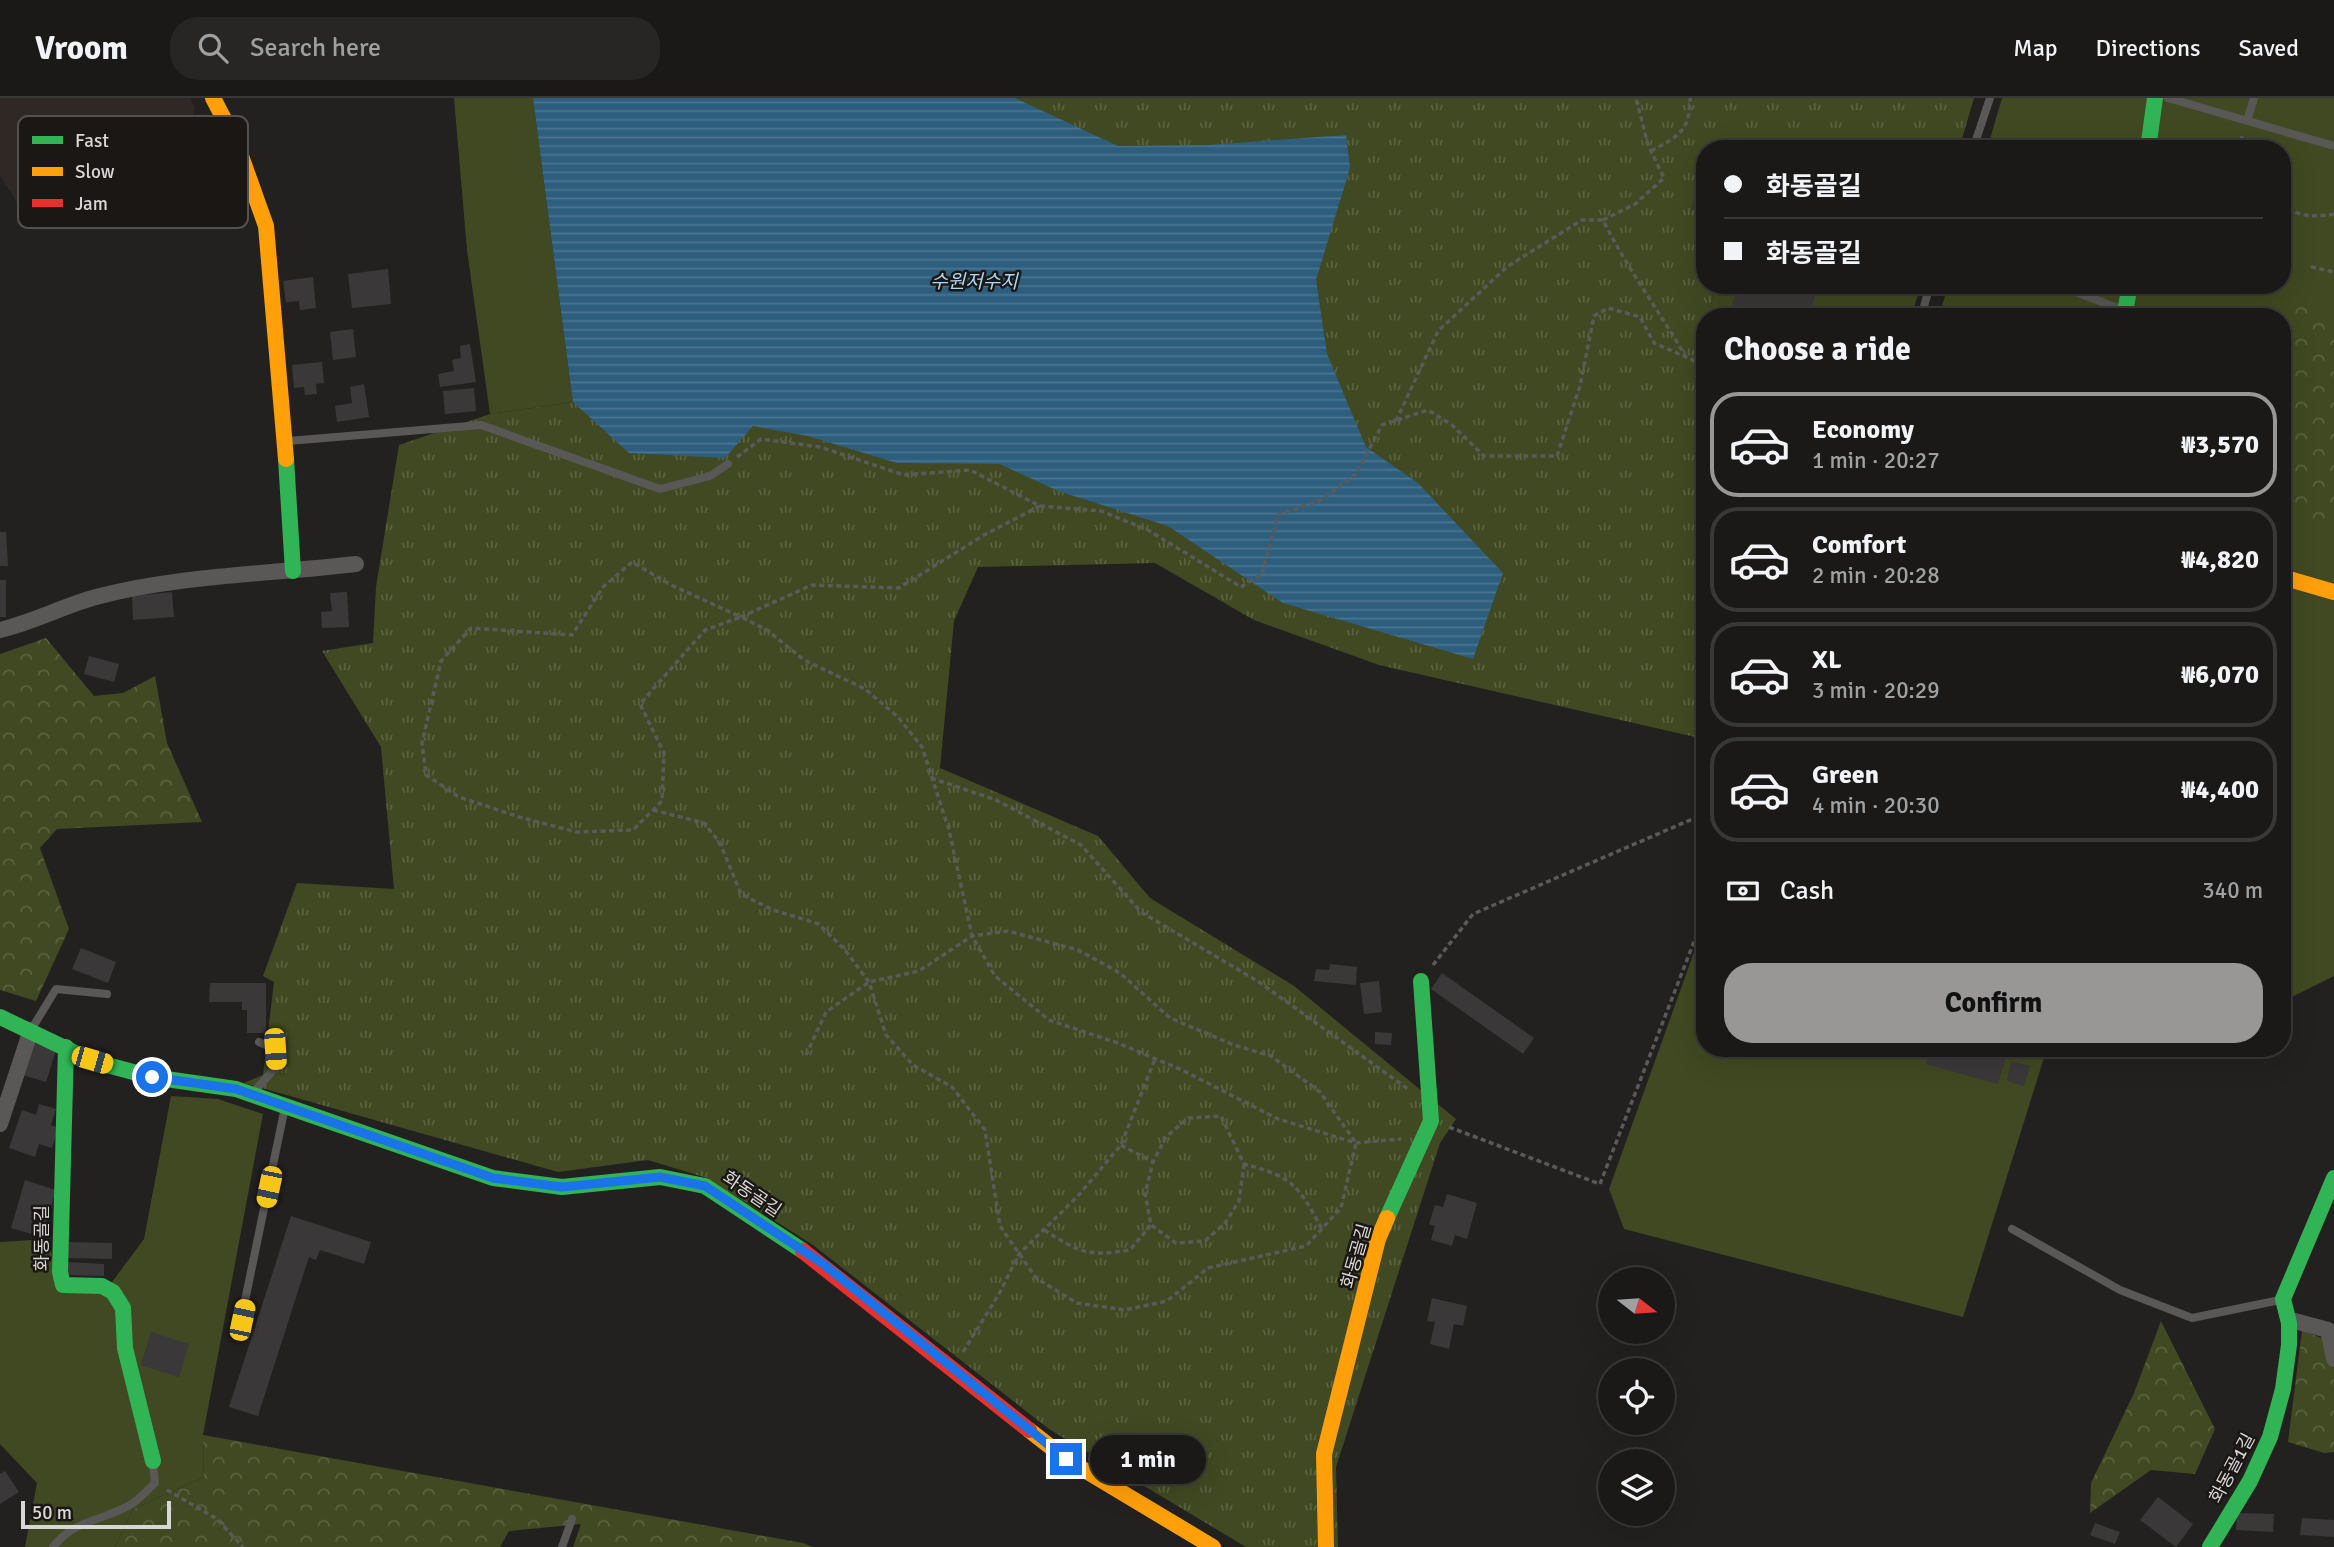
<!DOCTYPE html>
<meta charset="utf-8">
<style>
body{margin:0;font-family:Signika,"Noto Sans KR",sans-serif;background:#272625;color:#f1f3f6;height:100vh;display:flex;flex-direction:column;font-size:26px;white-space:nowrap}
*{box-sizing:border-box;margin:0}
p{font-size:23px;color:#9fa0a2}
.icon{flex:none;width:38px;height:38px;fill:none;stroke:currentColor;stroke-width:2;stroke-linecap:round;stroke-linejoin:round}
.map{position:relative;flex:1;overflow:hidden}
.drawer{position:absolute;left:1696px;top:210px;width:595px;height:749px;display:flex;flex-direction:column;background:#1a1918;border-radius:28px;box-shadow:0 7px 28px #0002,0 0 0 2px #383837}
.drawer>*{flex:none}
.hud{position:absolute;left:1696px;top:42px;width:595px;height:154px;border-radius:28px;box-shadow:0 7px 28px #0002,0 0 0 2px #383837;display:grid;align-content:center;height:154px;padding:0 28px;background:#1a1918}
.needle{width:46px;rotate:107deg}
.controls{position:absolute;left:1598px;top:1169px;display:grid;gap:14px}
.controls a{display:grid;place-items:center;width:77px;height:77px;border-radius:50%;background:#1a1918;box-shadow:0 7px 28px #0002,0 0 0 2px #383837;font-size:35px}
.scale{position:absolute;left:21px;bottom:18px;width:150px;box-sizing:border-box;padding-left:7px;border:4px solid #d9d7d6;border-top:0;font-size:19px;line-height:24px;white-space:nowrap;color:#d9d7d6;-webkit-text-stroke:5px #1a1715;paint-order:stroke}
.end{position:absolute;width:32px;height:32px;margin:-16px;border:9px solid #1a73e8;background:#fff;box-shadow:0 0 0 4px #fff}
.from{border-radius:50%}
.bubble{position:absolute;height:49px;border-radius:24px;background:#1a1918;box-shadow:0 7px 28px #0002,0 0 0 2px #383837;font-size:23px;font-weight:700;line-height:49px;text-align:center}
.car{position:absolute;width:21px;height:42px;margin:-21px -10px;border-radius:9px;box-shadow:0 0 5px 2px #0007;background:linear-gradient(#f5c518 24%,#345 0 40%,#f5c518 0 76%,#345 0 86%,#f5c518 0)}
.hud b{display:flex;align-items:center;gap:24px;height:66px;font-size:26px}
.hud b+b{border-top:2px solid #383837}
.hud i{width:18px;height:18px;background:#f1f3f6}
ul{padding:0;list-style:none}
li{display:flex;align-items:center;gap:21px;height:105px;margin:0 14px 10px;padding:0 14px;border:4px solid #383837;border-radius:28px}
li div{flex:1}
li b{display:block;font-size:26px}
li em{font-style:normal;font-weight:700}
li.current{border-color:#999796}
li>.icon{width:63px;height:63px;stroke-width:1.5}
h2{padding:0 28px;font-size:32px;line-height:84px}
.pay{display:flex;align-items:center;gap:18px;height:77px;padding:0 28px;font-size:26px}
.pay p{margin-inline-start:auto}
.cta{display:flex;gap:14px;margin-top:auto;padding:14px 28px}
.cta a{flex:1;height:80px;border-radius:28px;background:#999796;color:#111;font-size:28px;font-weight:700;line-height:80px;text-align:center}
header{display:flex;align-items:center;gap:42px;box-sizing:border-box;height:98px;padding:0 35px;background:#1a1918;border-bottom:2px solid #383837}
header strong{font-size:33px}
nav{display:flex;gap:38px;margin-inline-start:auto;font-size:24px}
.search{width:490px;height:63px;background:#272625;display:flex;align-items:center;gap:18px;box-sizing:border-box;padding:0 24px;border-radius:28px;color:#9fa0a2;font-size:26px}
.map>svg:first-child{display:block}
.built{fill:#2f2824}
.grass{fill:#404921}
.forest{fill:url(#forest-crowns)}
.park{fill:url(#park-tufts)}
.water{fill:url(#water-rules)}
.building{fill:#3a3838}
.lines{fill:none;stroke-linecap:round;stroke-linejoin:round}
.path{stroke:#5b5a5a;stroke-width:3.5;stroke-dasharray:5 3.5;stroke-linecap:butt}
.lane{stroke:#595857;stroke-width:8}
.street{stroke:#595857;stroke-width:16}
.fast{stroke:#30b455;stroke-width:16}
.slow{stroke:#ff9f0a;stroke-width:16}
.jam{stroke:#e5322d;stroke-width:16}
.route{stroke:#1a73e8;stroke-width:9}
.labels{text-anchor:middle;stroke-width:5;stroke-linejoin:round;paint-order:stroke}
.street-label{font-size:18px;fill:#d9d7d6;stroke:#1a1715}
.water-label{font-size:19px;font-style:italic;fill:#abd9fa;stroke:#1a1715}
.key{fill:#1a1715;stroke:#53514f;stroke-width:2}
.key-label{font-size:19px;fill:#d9d7d6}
</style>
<header>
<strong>Vroom</strong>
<div class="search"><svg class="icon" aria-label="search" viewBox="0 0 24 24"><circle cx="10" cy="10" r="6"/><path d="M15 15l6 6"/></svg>Search here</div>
<nav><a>Map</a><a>Directions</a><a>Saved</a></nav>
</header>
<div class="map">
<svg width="2334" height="1449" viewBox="0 0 2334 1449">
<defs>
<pattern id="forest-crowns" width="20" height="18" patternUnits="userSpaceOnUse" patternTransform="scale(1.75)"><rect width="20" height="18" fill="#404921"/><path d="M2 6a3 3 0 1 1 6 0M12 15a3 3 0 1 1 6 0" fill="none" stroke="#5b6240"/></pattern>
<pattern id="park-tufts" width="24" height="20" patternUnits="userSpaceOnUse" patternTransform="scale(1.75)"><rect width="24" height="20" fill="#404921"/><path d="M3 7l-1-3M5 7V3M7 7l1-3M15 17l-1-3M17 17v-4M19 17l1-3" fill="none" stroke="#5b6240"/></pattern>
<pattern id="water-rules" width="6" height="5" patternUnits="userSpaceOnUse" patternTransform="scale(1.75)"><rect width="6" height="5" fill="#2d5e7e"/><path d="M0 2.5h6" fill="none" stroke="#4b7490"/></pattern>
</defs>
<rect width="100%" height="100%" fill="#232120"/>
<polygon class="built" points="0,0 190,0 195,10 166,101 63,95 18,106 0,78"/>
<g class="grass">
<polygon points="454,0 533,0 573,304 490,316 467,152"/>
<polygon points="2002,0 2334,0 2334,878 2282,904 2282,219 1939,219 1948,187 2282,187 2282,51 1987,51"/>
<polygon points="1716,187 1921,187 1911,219 1708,219"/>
<polygon points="1704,230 1704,283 1691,279"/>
<polygon points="1702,832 1704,833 1704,950 2047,950 1963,1219 1624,1131 1609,1091"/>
<polygon points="171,998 218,1001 263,1016 203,1337 204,1379 133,1411 115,1449 25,1449 37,1385 0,1346 0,1144 49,1141 58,1191 112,1184 144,1141"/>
</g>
<g class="forest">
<polygon points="2304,203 2334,219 2334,419 2306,424 2282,420 2282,219 2277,219"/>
<polygon points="46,540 94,598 123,595 155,578 167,645 202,724 57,731 40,750 69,831 36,903 0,892 0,556"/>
<polygon points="2161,1223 2215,1331 2195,1376 2151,1372 2090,1415 2091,1385 2134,1295"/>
<polygon points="2302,1232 2334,1245 2334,1354 2324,1355 2288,1344"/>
<polygon points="203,1337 803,1445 813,1449 573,1449 581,1426 509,1433 500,1449 115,1449 133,1411 204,1379"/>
</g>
<polygon class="park" points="533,0 1974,0 1959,51 1704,51 1704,187 1716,187 1708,219 1704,219 1704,230 1691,279 1704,283 1704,641 1379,567 1254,522 1155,465 978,469 954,523 940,670 1098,738 1150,800 1294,888 1456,1021 1440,1045 1336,1369 1338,1449 1246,1449 1049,1331 813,1147 707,1080 648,1062 558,1074 244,985 263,977 274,884 263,878 297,785 394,791 381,649 322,553 373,545 376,489 399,347 490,316 573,304"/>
<polygon class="water" points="533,0 1015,0 1118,48 1208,47 1346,37 1350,70 1316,182 1327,256 1366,349 1418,385 1503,475 1473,561 1283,505 1168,428 1058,393 1000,366 897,365 808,338 753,328 725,360 629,355 573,304"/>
<g class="building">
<polygon points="1697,90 1704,92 1704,115 1691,111"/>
<polygon points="2282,128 2290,130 2285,148 2282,147"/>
<polygon points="388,171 391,206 352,210 348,176"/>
<polygon points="313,179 316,210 300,212 299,203 286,204 283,183"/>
<polygon points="1738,187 1818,187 1809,219 1729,219"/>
<polygon points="353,231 356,259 333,262 330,234"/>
<polygon points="470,246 476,284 440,289 438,276 454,273 452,262 461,260 460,248"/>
<polygon points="322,264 324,285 316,286 317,296 305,297 304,289 294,290 292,267"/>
<polygon points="364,286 369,319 337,324 335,308 352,305 350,289"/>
<polygon points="474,290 476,313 445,316 443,293"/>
<polygon points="0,434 6,434 8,468 0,468"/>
<rect x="0" y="482" width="6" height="37"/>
<polygon points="172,494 174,519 133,522 132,498"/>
<polygon points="347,494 349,529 322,530 321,514 332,513 330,495"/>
<polygon points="89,558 119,566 114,584 84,576"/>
<polygon points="81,850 116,864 108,885 72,871"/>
<polygon points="1330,866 1357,869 1356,887 1314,883 1316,871 1329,872"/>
<polygon points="1442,875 1534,940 1523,956 1431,891"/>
<polygon points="1379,883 1382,914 1364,916 1360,885"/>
<polygon points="210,885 266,885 266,935 247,935 247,912 242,912 242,904 209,904"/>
<polygon points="1375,934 1392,935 1391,947 1375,946"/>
<polygon points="34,945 56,952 46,984 23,977"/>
<polygon points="1891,950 1925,950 1922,960"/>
<polygon points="1931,950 1978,950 2006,958 1998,986 1926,966"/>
<polygon points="2011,963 2030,968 2024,988 2007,983"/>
<polygon points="39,1006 56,1011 51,1027 59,1030 52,1050 39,1046 35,1059 9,1050 22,1012 36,1017"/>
<polygon points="25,1082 56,1092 42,1139 11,1130"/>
<polygon points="1447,1096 1477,1105 1467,1141 1455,1137 1452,1148 1431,1142 1435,1128 1429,1126 1435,1107 1443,1109"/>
<polygon points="291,1118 371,1144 364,1166 320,1152 316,1162 309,1159 258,1318 229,1309"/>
<polygon points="68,1144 112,1145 112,1161 67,1160"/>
<polygon points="68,1164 104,1166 104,1178 68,1177"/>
<polygon points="1432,1200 1467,1208 1463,1228 1454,1226 1449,1251 1430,1246 1435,1224 1427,1223"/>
<polygon points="151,1234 189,1246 179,1279 141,1267"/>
<polygon points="5,1373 19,1394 0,1406 0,1376"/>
<polygon points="2158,1399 2193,1426 2176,1449 2140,1422"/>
<polygon points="2237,1415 2274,1416 2273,1434 2236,1432"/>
<polygon points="2302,1420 2334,1422 2334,1439 2300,1437"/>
<polygon points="2095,1425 2120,1434 2115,1446 2090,1437"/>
</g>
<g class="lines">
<g class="path">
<polyline points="2238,51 2243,36"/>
<path d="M1651 53C1679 38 1690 33 1690 0"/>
<path d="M2282 104C2296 120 2315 119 2334 116"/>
<polyline points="1603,122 1635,106 1664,80 1648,47 1636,0"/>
<polyline points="2311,169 2334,174"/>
<path d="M1396 323 1438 233 1508 168 1582 122H1603C1627 170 1659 213 1686 259"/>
<polyline points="737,359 761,341 820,349 904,377 970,372 1040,408 984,437 899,490 812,487 741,519 671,487 632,464 603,489 572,537 471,530 441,563 422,645 426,677 459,699 519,719 577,734 633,732 662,703 664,655 640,606 705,532 741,519 767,532 804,562 865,591 898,619 922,649 949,732 972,838 995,878 1049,922 1118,945 1182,972 1278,1021 1356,1045 1401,1041"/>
<polyline points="1040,408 1101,413 1148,432 1241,489 1262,476 1278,417 1321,402 1356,376 1382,327 1428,312 1452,327 1484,358 1557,358 1580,288 1594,218 1608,210 1640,219 1654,245 1704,267"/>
<polyline points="931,680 996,702 1081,747 1141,814 1259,884 1408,991"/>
<polyline points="653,712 704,725 720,745 741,796 773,812 819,826 845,852 869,884 886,937 913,967 952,989 985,1032 1000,1128 1036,1180 1077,1205 1125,1212 1167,1203 1208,1170 1306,1148 1341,1110 1356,1045 1320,994 1271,958 1234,947 1170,920 1120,875 1078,852 1008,833 972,838 919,873 869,884 826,914 806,957"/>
<polyline points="1433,867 1473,816 1704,716"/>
<polyline points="1449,1029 1600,1086 1704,818"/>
<polyline points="1121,1047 1153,1064"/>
<path d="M1244 1066 1239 1103 1225 1125 1205 1143 1176 1145 1151 1127 1145 1096 1153 1064 1166 1039 1188 1020 1221 1018 1244 1066C1293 1079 1298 1087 1322 1131"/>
<path d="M1044 1132C1079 1154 1087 1159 1130 1152L1151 1127"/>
<polyline points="963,1254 999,1196 1019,1156 1077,1099 1121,1047 1155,961"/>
<polyline points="167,1392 217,1421 243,1449"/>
</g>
<g class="lane">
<polyline points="2168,0 2334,48"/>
<polyline points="2247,23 2254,0"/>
<polyline points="1973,51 1990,0"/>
<polyline points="2057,187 2123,212"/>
<polyline points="1921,219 1930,187"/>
<polyline points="288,343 481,327 660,391 710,378 728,366"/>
<polyline points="31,932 56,891 107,896"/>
<polyline points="253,995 276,969 275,951 259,944"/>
<polyline points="2012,1131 2120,1192 2192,1220 2280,1202"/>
<polyline points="241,1222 285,1009"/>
<path d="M53 1449C73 1422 102 1423 130 1407 139 1402 147 1392 155 1385L153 1366"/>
<polyline points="562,1449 572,1421"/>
</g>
<g class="street">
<path d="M0 532C34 524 63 508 96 499 180 477 271 476 356 466"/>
<polyline points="0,1026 31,932"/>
<polyline points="2291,1222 2328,1232 2334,1261"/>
</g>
<g class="fast">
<polyline points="2148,51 2155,0"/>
<polyline points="2124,219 2130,187"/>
<polyline points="286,361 293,473"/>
<polyline points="0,919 92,963 152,979 236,991 493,1080 562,1089 660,1079 705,1088 803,1153"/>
<polyline points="66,949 60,1174 63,1187 102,1188 113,1194 123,1210 125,1250 153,1363"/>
<polyline points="1387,1120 1431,1023 1421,883"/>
<polyline points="2210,1449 2250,1383 2270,1339 2283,1291 2289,1247 2289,1225 2283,1201 2334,1080"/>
</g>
<g class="slow">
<polyline points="213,0 236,44 266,128 286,361"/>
<polyline points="2282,479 2334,494"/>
<polyline points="1029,1332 1066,1361 1213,1449"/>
<polyline points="1326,1449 1324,1356 1378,1141 1387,1120"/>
</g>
<polyline class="jam" points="803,1153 1029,1332"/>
</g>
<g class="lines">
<polyline class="route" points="152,979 236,991 493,1080 562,1089 660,1079 705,1088 822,1165 1066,1361"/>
</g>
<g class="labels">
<g class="street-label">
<text transform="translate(752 1096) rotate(34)" y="6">화동골길</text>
<text transform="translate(42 1140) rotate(-90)" y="6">화동골길</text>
<text transform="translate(1356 1158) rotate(-74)" y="6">화동골길</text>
<text transform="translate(2232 1370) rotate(-62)" y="6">화동골1길</text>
</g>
<g class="water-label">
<text x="974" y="190">수원저수지</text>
</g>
</g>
<rect x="18" y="18" width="230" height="112" rx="10" class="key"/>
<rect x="32" y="38" width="31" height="8" fill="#30b455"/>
<rect x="32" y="69" width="31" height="9" fill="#ff9f0a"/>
<rect x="32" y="101" width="31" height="8" fill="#e5322d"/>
<g class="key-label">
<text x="75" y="49">Fast</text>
<text x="75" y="80">Slow</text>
<text x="75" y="112">Jam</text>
</g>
</svg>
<div class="controls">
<a><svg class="needle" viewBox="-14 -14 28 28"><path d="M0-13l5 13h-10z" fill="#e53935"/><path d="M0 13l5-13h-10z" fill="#9fa0a2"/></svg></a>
<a><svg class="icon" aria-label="locate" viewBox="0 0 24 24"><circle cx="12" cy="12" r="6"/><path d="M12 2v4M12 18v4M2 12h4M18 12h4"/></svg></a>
<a><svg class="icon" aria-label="layers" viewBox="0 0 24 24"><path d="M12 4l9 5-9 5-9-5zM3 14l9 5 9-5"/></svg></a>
</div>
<div class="scale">50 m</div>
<i class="end from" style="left:152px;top:979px"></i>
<i class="end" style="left:1066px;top:1361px"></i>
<div class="bubble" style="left:1090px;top:1337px;width:116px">1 min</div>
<i class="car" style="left:275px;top:951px;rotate:176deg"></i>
<i class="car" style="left:92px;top:962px;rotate:106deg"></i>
<i class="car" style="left:269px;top:1089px;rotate:192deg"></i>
<i class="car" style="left:242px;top:1222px;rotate:12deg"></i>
<div class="hud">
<b><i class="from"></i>화동골길</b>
<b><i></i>화동골길</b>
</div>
<section class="drawer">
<h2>Choose a ride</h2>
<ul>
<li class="current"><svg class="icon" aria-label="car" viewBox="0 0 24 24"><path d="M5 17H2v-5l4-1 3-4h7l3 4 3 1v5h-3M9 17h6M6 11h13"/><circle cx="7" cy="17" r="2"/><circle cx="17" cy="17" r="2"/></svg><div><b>Economy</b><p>1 min · 20:27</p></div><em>₩3,570</em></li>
<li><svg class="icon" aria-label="car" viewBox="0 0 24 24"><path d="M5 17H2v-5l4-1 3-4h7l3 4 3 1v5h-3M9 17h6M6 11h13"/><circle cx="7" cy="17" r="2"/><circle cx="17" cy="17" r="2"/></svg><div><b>Comfort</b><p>2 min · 20:28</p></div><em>₩4,820</em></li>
<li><svg class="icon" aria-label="car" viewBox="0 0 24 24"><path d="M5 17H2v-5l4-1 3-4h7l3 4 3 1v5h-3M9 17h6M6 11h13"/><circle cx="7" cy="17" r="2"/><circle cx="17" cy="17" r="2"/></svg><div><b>XL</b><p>3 min · 20:29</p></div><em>₩6,070</em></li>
<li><svg class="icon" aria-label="car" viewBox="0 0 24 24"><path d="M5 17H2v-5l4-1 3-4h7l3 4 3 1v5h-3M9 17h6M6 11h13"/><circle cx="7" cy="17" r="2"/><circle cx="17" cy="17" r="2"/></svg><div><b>Green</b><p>4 min · 20:30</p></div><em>₩4,400</em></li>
</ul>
<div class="pay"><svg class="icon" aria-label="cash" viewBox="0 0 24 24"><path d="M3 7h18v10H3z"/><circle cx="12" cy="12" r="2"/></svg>Cash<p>340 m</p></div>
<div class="cta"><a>Confirm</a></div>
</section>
</div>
